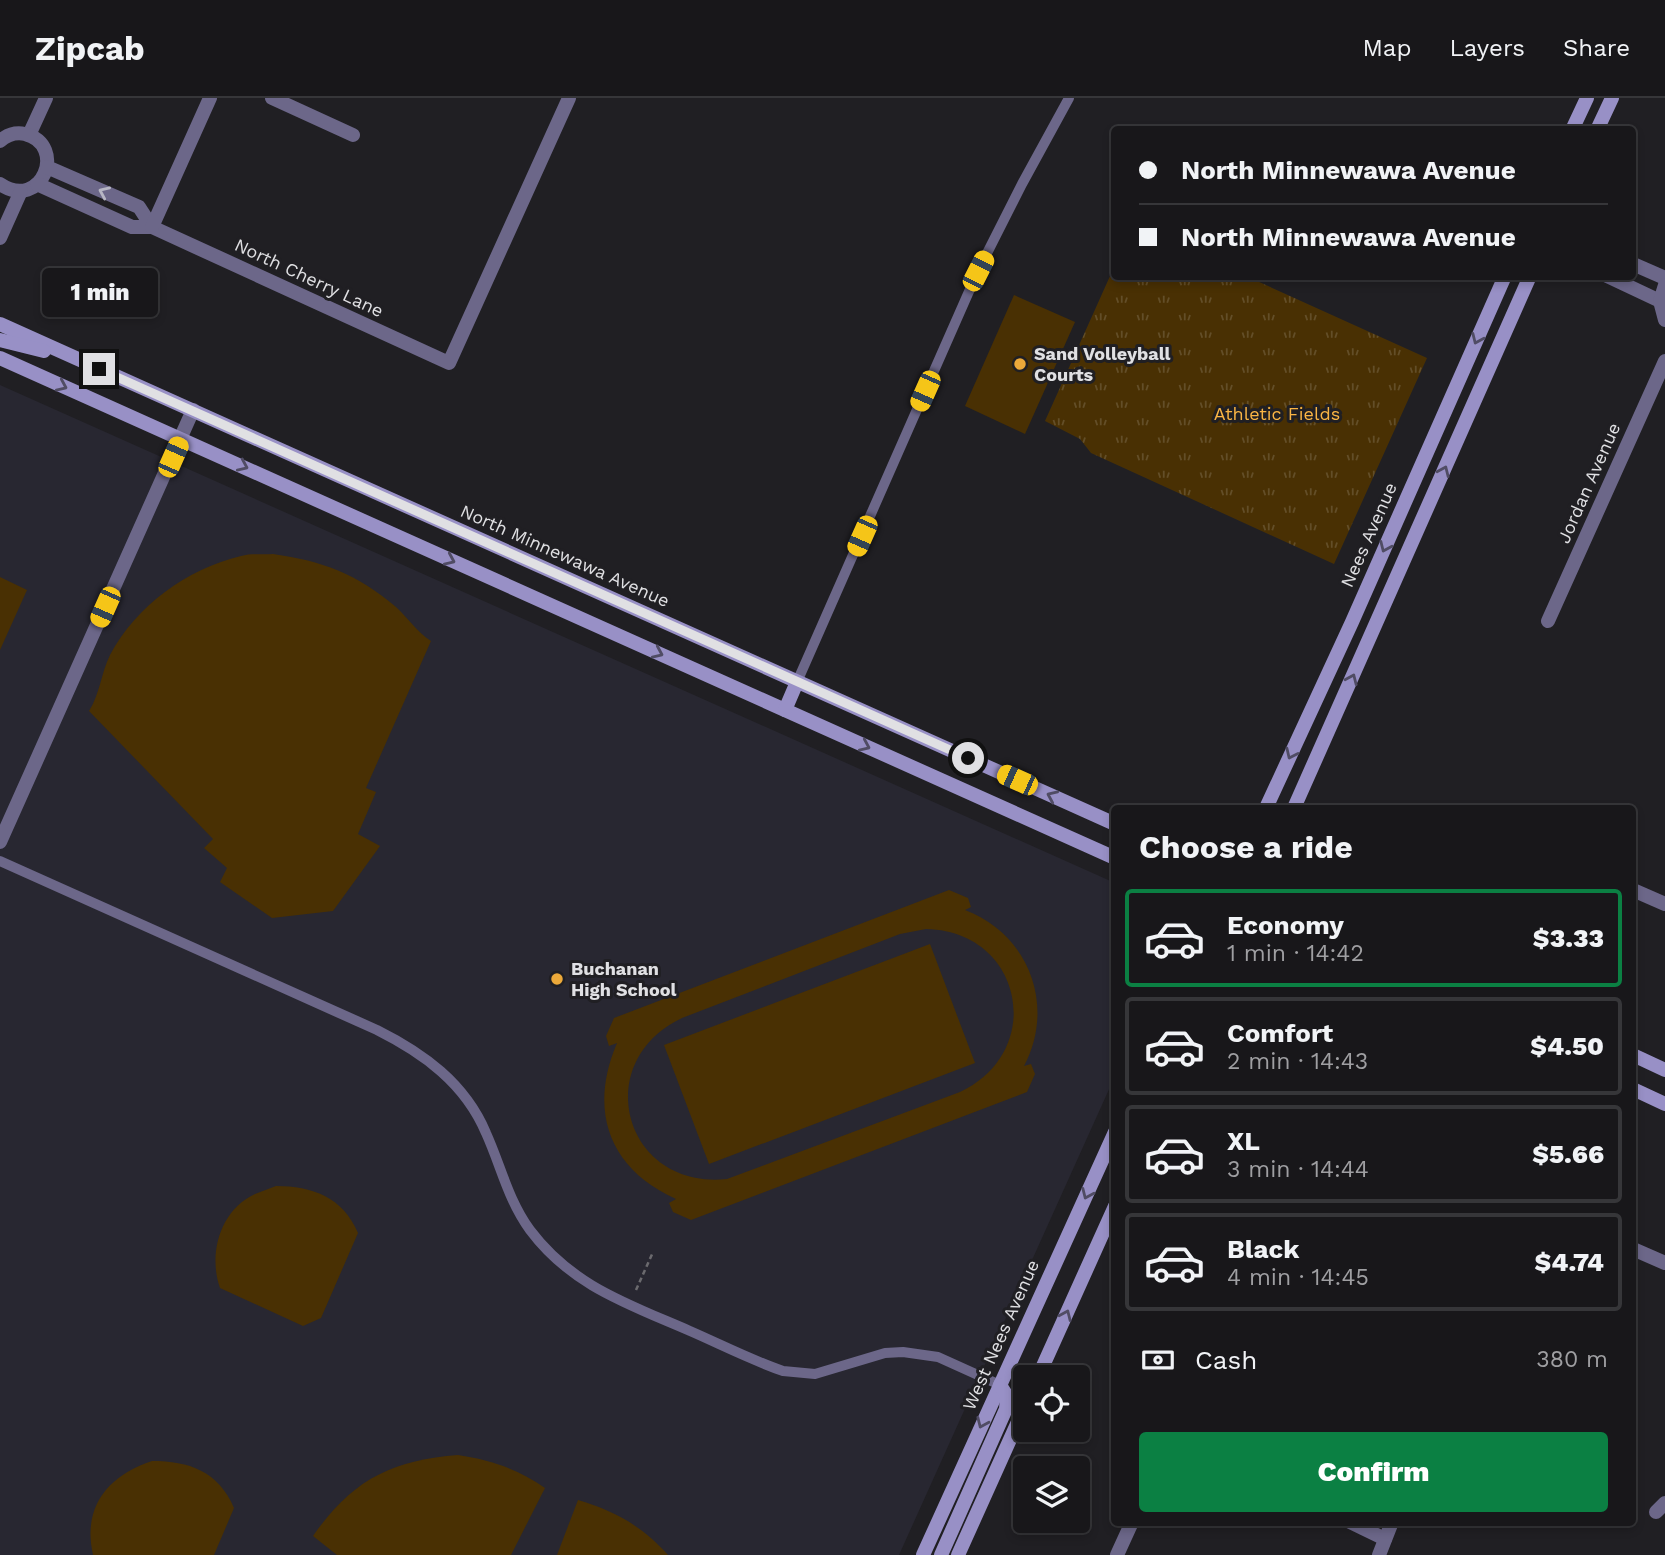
<!DOCTYPE html>
<meta charset="utf-8">
<style>
body{margin:0;font-family:"Work Sans",sans-serif;background:#212023;color:#f1f3f6;height:100vh;display:flex;flex-direction:column;font-size:26px;white-space:nowrap}
*{box-sizing:border-box;margin:0}
p{font-size:23px;color:#9f9fa2}
.icon{flex:none;width:38px;height:38px;fill:none;stroke:currentColor;stroke-width:2;stroke-linecap:round;stroke-linejoin:round}
.map{position:relative;flex:1;overflow:hidden}
.drawer{position:absolute;left:1111px;top:707px;width:525px;height:721px;display:flex;flex-direction:column;background:#18171a;border-radius:7px;box-shadow:0 4px 10px #0003,0 0 0 2px #363639}
.drawer>*{flex:none}
.guide{position:absolute;left:1111px;top:28px;width:525px;height:154px;border-radius:7px;box-shadow:0 4px 10px #0003,0 0 0 2px #363639;display:grid;align-content:center;height:154px;padding:0 28px;background:#18171a}
.controls{position:absolute;left:1013px;top:1267px;display:grid;gap:14px}
.controls a{display:grid;place-items:center;width:77px;height:77px;border-radius:7px;background:#18171a;box-shadow:0 4px 10px #0003,0 0 0 2px #363639;font-size:35px}
.end{position:absolute;width:32px;height:32px;margin:-16px;border:9px solid #e0e0e3;background:#111;box-shadow:0 0 0 4px #111}
.from{border-radius:50%}
.bubble{position:absolute;height:49px;border-radius:7px;background:#18171a;box-shadow:0 4px 10px #0003,0 0 0 2px #363639;font-size:23px;font-weight:800;line-height:49px;text-align:center}
.car{position:absolute;width:21px;height:42px;margin:-21px -10px;border-radius:9px;box-shadow:0 0 5px 2px #0007;background:linear-gradient(#f5c518 24%,#345 0 40%,#f5c518 0 76%,#345 0 86%,#f5c518 0)}
.guide b{display:flex;align-items:center;gap:24px;height:66px;font-size:26px}
.guide b+b{border-top:2px solid #363639}
.guide i{width:18px;height:18px;background:#f1f3f6}
ul{padding:0;list-style:none}
li{display:flex;align-items:center;gap:21px;height:98px;margin:0 14px 10px;padding:0 14px;border:4px solid #363639;border-radius:7px}
li div{flex:1}
li b{display:block;font-size:26px}
li em{font-style:normal;font-weight:800}
li.active{border-color:#0b8043}
li>.icon{width:63px;height:63px;stroke-width:1.5}
h2{padding:0 28px;font-size:32px;line-height:84px}
.pay{display:flex;align-items:center;gap:18px;height:77px;padding:0 28px;font-size:26px}
.pay p{margin-inline-start:auto}
.cta{display:flex;gap:14px;margin-top:auto;padding:14px 28px}
.cta a{flex:1;height:80px;border-radius:7px;background:#0b8043;color:#fff;font-size:28px;font-weight:800;line-height:80px;text-align:center}
header{display:flex;align-items:center;gap:42px;box-sizing:border-box;height:98px;padding:0 35px;background:#18171a;border-bottom:2px solid #363639}
header strong{font-size:33px}
nav{display:flex;gap:38px;margin-inline-start:auto;font-size:24px}
.map>svg:first-child{display:block}
.built{fill:#282731}
.park{fill:url(#park-tufts)}
.pitch{fill:#493003;fill-rule:evenodd}
.lines{fill:none;stroke-linecap:round;stroke-linejoin:round}
.path{stroke:#6b6a6e;stroke-width:2.5;stroke-dasharray:5 3.5;stroke-linecap:butt}
.lane{stroke:#6c6789;stroke-width:10}
.street{stroke:#6c6789;stroke-width:14}
.secondary{stroke:#9890c6;stroke-width:14}
.oneway{stroke:#b7b6c4}
.oneway2{stroke:#504c64}
.route{stroke:#e0e0e3;stroke-width:9}
.poi-dot{fill:#eca93a;stroke:#201f23;stroke-width:2.5}
.labels{text-anchor:middle;stroke-width:6;stroke-linejoin:round;paint-order:stroke}
.street-label{font-size:18px;fill:#e0e0e3;stroke:#201f23}
.poi-label{font-size:18px;font-weight:bold;fill:#e0e0e3;stroke:#201f23;text-anchor:start}
.park-label{font-size:18px;fill:#fab544;stroke:#201f23}
</style>
<header>
<strong>Zipcab</strong>
<nav><a>Map</a><a>Layers</a><a>Share</a></nav>
</header>
<div class="map">
<svg width="1665" height="1457" viewBox="0 0 1665 1457">
<defs>
<pattern id="park-tufts" width="24" height="20" patternUnits="userSpaceOnUse" patternTransform="scale(1.75)"><rect width="24" height="20" fill="#493003"/><path d="M3 7l-1-3M5 7V3M7 7l1-3M15 17l-1-3M17 17v-4M19 17l1-3" fill="none" stroke="#634e28"/></pattern>
</defs>
<rect width="100%" height="100%" fill="#201f23"/>
<polygon class="built" points="0,287 1115,785 1115,978 899,1457 0,1457"/>
<polygon class="park" points="1115,167 1115,178 1248,179 1427,260 1334,466 1091,355 1080,341 1045,323"/>
<g class="pitch">
<polygon points="1014,197 1075,224 1025,336 965,308"/>
<path d="M273 456C323 463 357 476 396 509 408 520 417 534 431 543L366 690 376 694 358 736 380 748 333 813 272 820 220 784 227 770 204 750 213 741 89 613C100 596 101 575 110 557 136 508 187 471 241 458 251 455 263 457 273 456Z"/>
<polygon points="0,479 27,492 0,552"/>
<path d="M949 792 968 800 971 809 965 812C1029 836 1056 908 1024 968L1031 966 1035 976 1027 994 691 1122 673 1114 669 1105 676 1101C609 1071 588 1013 617 945L609 948 606 938 614 920ZM926 831C1023 833 1047 953 960 994L727 1081C624 1092 589 964 682 920L900 836Z"/>
<polygon points="930,846 975,965 709,1066 664,947"/>
<path d="M276 1088C312 1088 343 1099 358 1135L321 1220 303 1228 220 1190C208 1156 220 1112 255 1096 262 1093 269 1091 276 1088Z"/>
<path d="M458 1357C491 1362 518 1371 545 1390L511 1457H337L313 1438C351 1383 391 1362 458 1357Z"/>
<path d="M152 1363C189 1363 218 1373 234 1410L214 1457H93C82 1408 108 1378 152 1363Z"/>
<path d="M578 1402C615 1413 642 1428 668 1457H557Z"/>
</g>
<g class="lines">
<polyline class="path" points="636,1192 653,1154"/>
<g class="lane">
<polyline points="797,584 978,173 1022,86 1069,0"/>
<path d="M0 763 377 932C423 955 465 985 486 1035 501 1068 508 1102 530 1132 572 1188 628 1206 690 1233 720 1246 751 1262 783 1273L815 1276 885 1255 903 1254 938 1259 1000 1287"/>
</g>
<g class="street">
<polyline points="272,0 353,37"/>
<polyline points="29,37 46,0"/>
<path d="M0 43C7 37 16 34 25 36 68 47 42 114 0 86"/>
<polyline points="47,69 139,109 152,129"/>
<polyline points="37,86 132,129 152,129 449,265 569,0"/>
<polyline points="152,129 210,0"/>
<polyline points="0,140 21,93"/>
<polyline points="1633,166 1665,180"/>
<polyline points="1607,178 1660,203"/>
<polyline points="1665,187 1660,203 1665,222"/>
<polyline points="1548,523 1665,263"/>
<polyline points="0,744 193,312"/>
<polyline points="1633,792 1665,806"/>
<polyline points="1633,1151 1665,1165"/>
<polyline points="1656,1414 1665,1405"/>
<polyline points="1350,1424 1385,1441"/>
<polyline points="1117,1457 1132,1424"/>
<polyline points="1379,1457 1392,1424"/>
</g>
<g class="secondary">
<polyline points="1572,32 1587,0"/>
<polyline points="1597,32 1612,0"/>
<polyline points="0,226 1115,726"/>
<polyline points="0,242 44,253"/>
<polyline points="0,260 1115,760"/>
<polyline points="785,612 797,584"/>
<polyline points="1266,710 1352,524 1505,178"/>
<polyline points="1294,710 1530,178"/>
<polyline points="1633,957 1665,972"/>
<polyline points="1633,991 1665,1006"/>
<polyline points="1038,1279 1115,1108"/>
<polyline points="923,1457 1115,1034"/>
<polyline points="941,1457 1006,1311 1007,1298 1000,1287"/>
<polyline points="958,1457 1026,1306"/>
</g>
</g>
<defs><path id="oneway-chevron" d="M-2-3.5L2.5 0L-2 3.5" fill="none" stroke-width="1.6" stroke-linecap="round" stroke-linejoin="round" transform="scale(1.75)"/></defs>
<use class="oneway" href="#oneway-chevron" transform="translate(104 94) rotate(-156)"/>
<g class="oneway2">
<use href="#oneway-chevron" transform="translate(1477 241) rotate(114)"/>
<use href="#oneway-chevron" transform="translate(62 288) rotate(24)"/>
<use href="#oneway-chevron" transform="translate(243 368) rotate(24)"/>
<use href="#oneway-chevron" transform="translate(1444 373) rotate(-66)"/>
<use href="#oneway-chevron" transform="translate(1385 449) rotate(114)"/>
<use href="#oneway-chevron" transform="translate(450 462) rotate(24)"/>
<use href="#oneway-chevron" transform="translate(658 555) rotate(24)"/>
<use href="#oneway-chevron" transform="translate(1352 581) rotate(-66)"/>
<use href="#oneway-chevron" transform="translate(865 648) rotate(24)"/>
<use href="#oneway-chevron" transform="translate(1291 656) rotate(115)"/>
<use href="#oneway-chevron" transform="translate(1052 698) rotate(-156)"/>
<use href="#oneway-chevron" transform="translate(1087 1096) rotate(114)"/>
<use href="#oneway-chevron" transform="translate(1066 1217) rotate(-66)"/>
<use href="#oneway-chevron" transform="translate(982 1325) rotate(114)"/>
</g>
<g class="lines">
<polyline class="route" points="99,271 968,660"/>
</g>
<g class="poi-dot">
<circle cx="1020" cy="266" r="7"/>
<circle cx="557" cy="881" r="7"/>
</g>
<g class="labels">
<g class="street-label">
<text transform="translate(309 180) rotate(25)" y="6">North Cherry Lane</text>
<text transform="translate(1589 385) rotate(-66)" y="6">Jordan Avenue</text>
<text transform="translate(1369 437) rotate(-66)" y="6">Nees Avenue</text>
<text transform="translate(565 458) rotate(24)" y="6">North Minnewawa Avenue</text>
<text transform="translate(1001 1237) rotate(-66)" y="6">West Nees Avenue</text>
</g>
<g class="poi-label">
<text x="1034" y="262">Sand Volleyball<tspan x="1034" dy="21">Courts</tspan></text>
<text x="571" y="877">Buchanan<tspan x="571" dy="21">High School</tspan></text>
</g>
<g class="park-label">
<text x="1277" y="322">Athletic Fields</text>
</g>
</g>
</svg>
<div class="controls">
<a><svg class="icon" aria-label="locate" viewBox="0 0 24 24"><circle cx="12" cy="12" r="6"/><path d="M12 2v4M12 18v4M2 12h4M18 12h4"/></svg></a>
<a><svg class="icon" aria-label="layers" viewBox="0 0 24 24"><path d="M12 4l9 5-9 5-9-5zM3 14l9 5 9-5"/></svg></a>
</div>
<i class="end from" style="left:968px;top:660px"></i>
<i class="end" style="left:99px;top:271px"></i>
<div class="bubble" style="left:42px;top:170px;width:116px">1 min</div>
<i class="car" style="left:978px;top:173px;rotate:27deg"></i>
<i class="car" style="left:925px;top:293px;rotate:204deg"></i>
<i class="car" style="left:173px;top:359px;rotate:24deg"></i>
<i class="car" style="left:862px;top:438px;rotate:204deg"></i>
<i class="car" style="left:105px;top:509px;rotate:204deg"></i>
<i class="car" style="left:1017px;top:682px;rotate:294deg"></i>
<div class="guide">
<b><i class="from"></i>North Minnewawa Avenue</b>
<b><i></i>North Minnewawa Avenue</b>
</div>
<section class="drawer">
<h2>Choose a ride</h2>
<ul>
<li class="active"><svg class="icon" aria-label="car" viewBox="0 0 24 24"><path d="M5 17H2v-5l4-1 3-4h7l3 4 3 1v5h-3M9 17h6M6 11h13"/><circle cx="7" cy="17" r="2"/><circle cx="17" cy="17" r="2"/></svg><div><b>Economy</b><p>1 min · 14:42</p></div><em>$3.33</em></li>
<li><svg class="icon" aria-label="car" viewBox="0 0 24 24"><path d="M5 17H2v-5l4-1 3-4h7l3 4 3 1v5h-3M9 17h6M6 11h13"/><circle cx="7" cy="17" r="2"/><circle cx="17" cy="17" r="2"/></svg><div><b>Comfort</b><p>2 min · 14:43</p></div><em>$4.50</em></li>
<li><svg class="icon" aria-label="car" viewBox="0 0 24 24"><path d="M5 17H2v-5l4-1 3-4h7l3 4 3 1v5h-3M9 17h6M6 11h13"/><circle cx="7" cy="17" r="2"/><circle cx="17" cy="17" r="2"/></svg><div><b>XL</b><p>3 min · 14:44</p></div><em>$5.66</em></li>
<li><svg class="icon" aria-label="car" viewBox="0 0 24 24"><path d="M5 17H2v-5l4-1 3-4h7l3 4 3 1v5h-3M9 17h6M6 11h13"/><circle cx="7" cy="17" r="2"/><circle cx="17" cy="17" r="2"/></svg><div><b>Black</b><p>4 min · 14:45</p></div><em>$4.74</em></li>
</ul>
<div class="pay"><svg class="icon" aria-label="cash" viewBox="0 0 24 24"><path d="M3 7h18v10H3z"/><circle cx="12" cy="12" r="2"/></svg>Cash<p>380 m</p></div>
<div class="cta"><a>Confirm</a></div>
</section>
</div>
